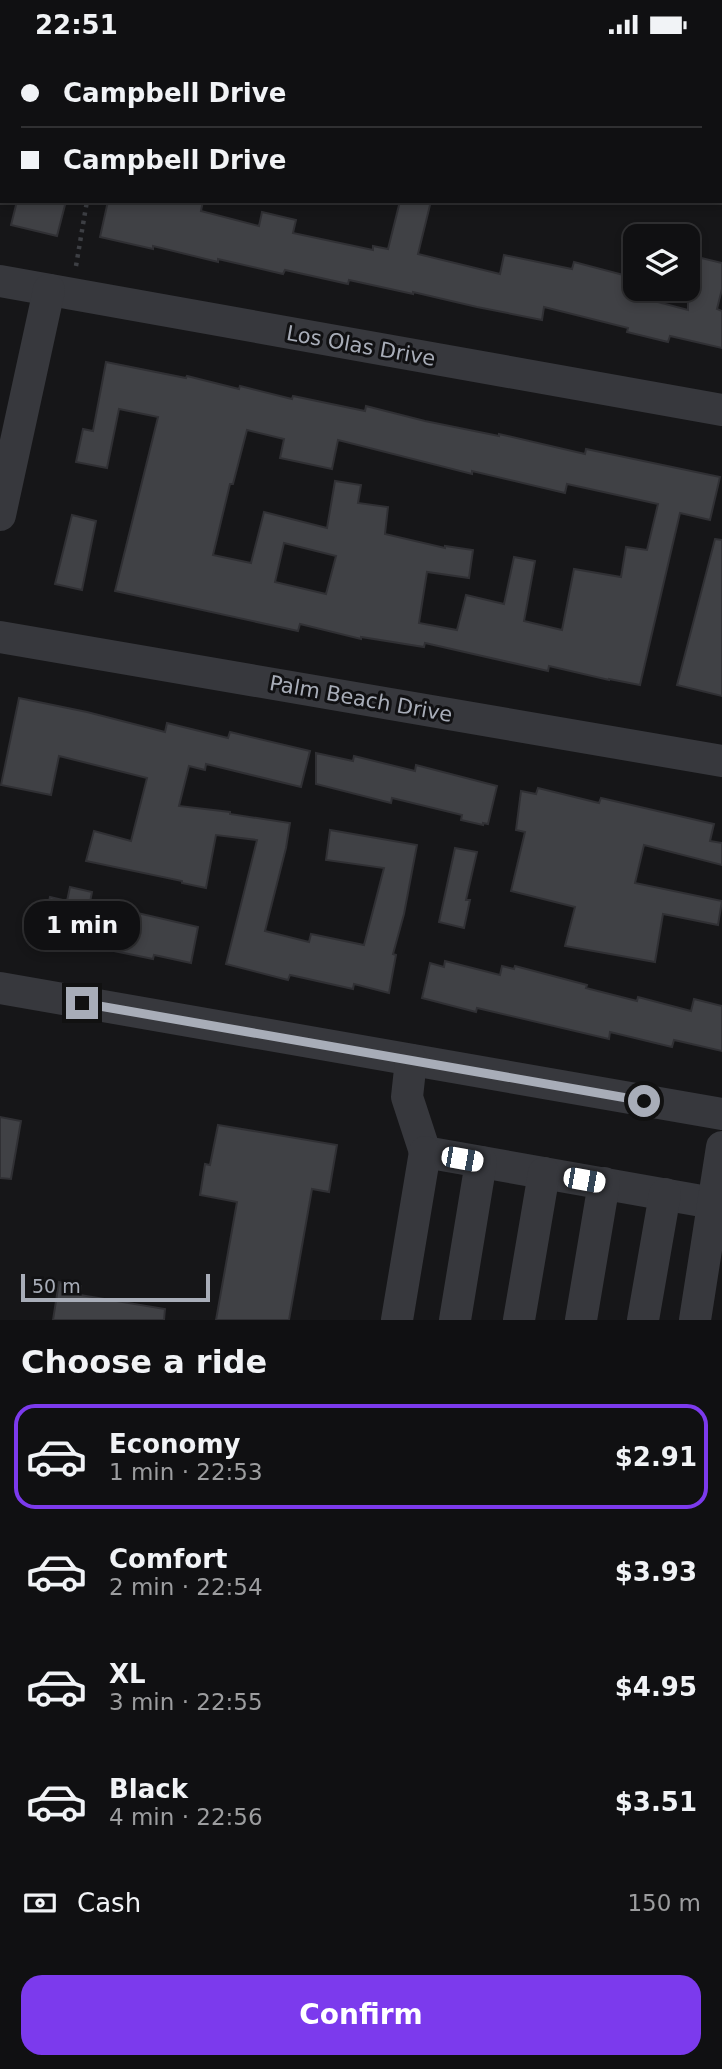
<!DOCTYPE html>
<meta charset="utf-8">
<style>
body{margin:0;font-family:"DejaVu Sans",sans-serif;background:#19191b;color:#f1f3f6;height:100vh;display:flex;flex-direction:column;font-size:26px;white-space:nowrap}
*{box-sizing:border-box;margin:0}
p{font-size:23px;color:#9c9d9f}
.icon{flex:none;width:38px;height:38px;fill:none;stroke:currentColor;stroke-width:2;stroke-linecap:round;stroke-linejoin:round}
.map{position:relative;height:1271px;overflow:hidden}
.sheet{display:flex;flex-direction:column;background:#101012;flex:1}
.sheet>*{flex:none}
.guide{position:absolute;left:0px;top:0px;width:723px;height:154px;box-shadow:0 4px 10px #0003,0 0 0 2px #303032;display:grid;align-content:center;height:154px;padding:0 21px;background:#101012}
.fabs{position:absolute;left:623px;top:175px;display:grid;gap:14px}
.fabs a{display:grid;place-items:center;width:77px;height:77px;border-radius:14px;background:#101012;box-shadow:0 4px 10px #0003,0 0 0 2px #303032;font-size:35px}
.scale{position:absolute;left:21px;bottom:18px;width:189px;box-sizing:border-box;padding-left:7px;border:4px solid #a8adb8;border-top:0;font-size:19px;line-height:24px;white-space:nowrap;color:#a8adb8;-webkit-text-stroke:5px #111113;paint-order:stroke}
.end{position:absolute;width:32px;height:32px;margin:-16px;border:9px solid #a8adb8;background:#111;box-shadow:0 0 0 4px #111}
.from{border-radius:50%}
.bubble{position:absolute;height:49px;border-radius:21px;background:#101012;box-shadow:0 4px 10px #0003,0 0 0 2px #303032;font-size:23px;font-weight:700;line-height:49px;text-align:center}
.car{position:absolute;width:21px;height:42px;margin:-21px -10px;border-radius:9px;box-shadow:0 0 5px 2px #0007;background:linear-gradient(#fff 24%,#345 0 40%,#fff 0 76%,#345 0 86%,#fff 0)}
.guide b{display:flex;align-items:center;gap:24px;height:66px;font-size:26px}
.guide b+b{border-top:2px solid #303032}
.guide i{width:18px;height:18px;background:#f1f3f6}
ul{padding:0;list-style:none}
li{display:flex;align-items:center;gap:21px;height:105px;margin:0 14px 10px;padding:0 7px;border:4px solid transparent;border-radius:21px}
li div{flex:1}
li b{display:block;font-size:26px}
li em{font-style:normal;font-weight:700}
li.on{border-color:#7c3aed}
li>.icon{width:63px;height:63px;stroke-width:1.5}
h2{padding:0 21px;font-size:32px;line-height:84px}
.pay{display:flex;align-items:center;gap:18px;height:77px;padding:0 21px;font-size:26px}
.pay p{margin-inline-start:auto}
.cta{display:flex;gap:14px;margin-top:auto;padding:14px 21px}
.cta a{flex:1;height:80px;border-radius:21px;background:#7c3aed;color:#fff;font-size:28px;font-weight:700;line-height:80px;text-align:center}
.status{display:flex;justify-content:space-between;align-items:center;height:49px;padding:0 35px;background:#101012;direction:ltr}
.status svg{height:19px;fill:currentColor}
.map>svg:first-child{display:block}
.built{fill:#222225}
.building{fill:#404145;stroke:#303034;stroke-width:2;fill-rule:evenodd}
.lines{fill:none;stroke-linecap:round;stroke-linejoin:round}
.path{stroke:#3d3f44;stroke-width:4.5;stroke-dasharray:3.5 5;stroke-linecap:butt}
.minor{stroke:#37383d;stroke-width:32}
.route{stroke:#a8adb8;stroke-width:9}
.labels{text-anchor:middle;stroke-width:6;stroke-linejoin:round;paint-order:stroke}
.street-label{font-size:21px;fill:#a8adb8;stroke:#111113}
</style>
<div class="status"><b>22:51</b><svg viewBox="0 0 49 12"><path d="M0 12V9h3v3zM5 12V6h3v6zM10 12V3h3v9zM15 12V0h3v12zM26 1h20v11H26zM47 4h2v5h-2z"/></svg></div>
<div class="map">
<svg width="722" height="1271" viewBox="0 0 722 1271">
<rect width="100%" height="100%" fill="#161618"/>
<polygon class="built" points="42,0 436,0 51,2"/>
<g class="building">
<polygon points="17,152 66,152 57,187 11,176"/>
<polygon points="108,152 203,152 201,162 259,177 262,163 296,171 293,184 373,201 373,197 388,200 400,152 431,152 418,205 500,225 504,206 572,220 574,213 635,229 635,247 688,261 688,230 693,207 722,214 722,240 717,260 722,262 722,299 670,287 668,293 627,283 628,279 544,258 542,271 477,258 413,243 413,245 349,231 348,235 285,221 283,225 218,210 218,213 153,197 153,200 100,188"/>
<path d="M106 313 186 329 187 327 239 340 240 337 292 350 293 347 365 362 366 357 425 372 499 387V385L585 405 586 400 720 428 710 471 680 464 640 636 609 630V631L549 617 548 622 425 594 424 598 361 588V590L300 575 298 582 115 542 158 368 119 360 107 419 76 413 83 380 93 382ZM247 381 284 390 280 409 332 420 338 391 472 425V422L565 444 567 435 658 455 647 501 626 498 621 528 574 520 562 581 524 572 535 512 514 508 504 555 466 546 457 581 419 574 427 523 469 529 473 501 445 497V499L385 485 388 458 358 454 361 436 335 432 327 479 264 463 251 514 213 506 230 435H233ZM284 494 336 507 326 545 275 533Z"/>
<polygon points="72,466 96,472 82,541 55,535"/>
<polygon points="715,490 722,491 722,647 677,636"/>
<polygon points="19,649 87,663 165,683 167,674 228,689 230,683 310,702 301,738 206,715 205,721 189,717 179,757 230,763 230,765 290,774 286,799 265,882 309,893 311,885 364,896 384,819 326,811 330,781 417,796 404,865 393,905 396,906 389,944 354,935 353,940 290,926 288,931 226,915 257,791 216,786 206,839 182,834 182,832 86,812 94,782 131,792 147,729 59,707 51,746 1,736"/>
<polygon points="316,704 353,712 354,707 415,722 416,716 497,737 488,775 483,774 483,776 461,771 462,766 392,749 391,754 316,735"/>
<polygon points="538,739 599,754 601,749 714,775 710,792 722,794 722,816 644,796 635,834 722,852 718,876 663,865 655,913 565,897 575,858 511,842 525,783 516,781 521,742 536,745"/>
<polygon points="455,799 477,803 466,851 470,851 464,879 439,873"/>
<polygon points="70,838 92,843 90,853 198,878 191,914 154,906 153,910 41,887 50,848 67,852"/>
<polygon points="445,912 500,926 502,917 514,920 515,917 587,936 586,939 637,952 638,948 691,962 694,950 722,957 722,1002 674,991 672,998 610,983 609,990 477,959 476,963 422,949 430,914 444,918"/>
<polygon points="0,1068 21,1072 11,1130 0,1129"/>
<polygon points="218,1076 337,1096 329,1143 312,1140 289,1271 216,1271 237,1153 200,1146 205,1115 210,1116"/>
<polygon points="59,1233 81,1237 80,1246 165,1260 164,1271 53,1271"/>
</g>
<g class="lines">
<g class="path">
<polyline points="87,0 88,2"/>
<polyline points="76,217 87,152"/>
</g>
<g class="minor">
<polyline points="0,232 722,361"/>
<polyline points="0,466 49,241"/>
<polyline points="0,588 722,712"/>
<polyline points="0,939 722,1065"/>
<polyline points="411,1011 407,1048 425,1103 713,1154"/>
<polyline points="397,1271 425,1103"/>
<polyline points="455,1271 481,1113"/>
<polyline points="519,1271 544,1124"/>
<polyline points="581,1271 604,1134"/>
<polyline points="643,1271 665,1145"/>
<polyline points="695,1271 722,1098"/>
</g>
</g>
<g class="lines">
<polyline class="route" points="82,954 644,1052"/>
</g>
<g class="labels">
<g class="street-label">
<text transform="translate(361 297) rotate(10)" y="7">Los Olas Drive</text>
<text transform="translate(361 650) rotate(10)" y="7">Palm Beach Drive</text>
</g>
</g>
</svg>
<div class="fabs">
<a><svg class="icon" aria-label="layers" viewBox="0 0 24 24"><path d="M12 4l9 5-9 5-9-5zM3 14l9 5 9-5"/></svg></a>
</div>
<div class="scale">50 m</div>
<i class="end from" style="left:644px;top:1052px"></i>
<i class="end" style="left:82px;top:954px"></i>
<div class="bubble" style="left:24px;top:852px;width:116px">1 min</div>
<i class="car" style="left:462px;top:1110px;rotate:100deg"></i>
<i class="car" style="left:584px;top:1131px;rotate:100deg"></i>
<div class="guide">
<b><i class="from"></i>Campbell Drive</b>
<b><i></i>Campbell Drive</b>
</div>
</div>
<section class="sheet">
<h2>Choose a ride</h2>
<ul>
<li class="on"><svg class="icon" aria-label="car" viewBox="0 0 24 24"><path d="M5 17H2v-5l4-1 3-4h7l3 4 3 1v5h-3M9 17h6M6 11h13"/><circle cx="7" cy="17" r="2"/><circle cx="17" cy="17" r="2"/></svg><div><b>Economy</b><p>1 min · 22:53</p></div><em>$2.91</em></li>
<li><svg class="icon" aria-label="car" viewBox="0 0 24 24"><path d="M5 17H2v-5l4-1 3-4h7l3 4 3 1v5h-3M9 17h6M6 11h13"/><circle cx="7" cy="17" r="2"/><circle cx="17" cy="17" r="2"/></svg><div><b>Comfort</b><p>2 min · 22:54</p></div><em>$3.93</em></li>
<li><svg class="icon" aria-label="car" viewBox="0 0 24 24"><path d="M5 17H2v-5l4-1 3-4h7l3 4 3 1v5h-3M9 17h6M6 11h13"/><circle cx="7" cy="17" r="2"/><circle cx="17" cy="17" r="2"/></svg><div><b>XL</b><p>3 min · 22:55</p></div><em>$4.95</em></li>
<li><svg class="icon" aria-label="car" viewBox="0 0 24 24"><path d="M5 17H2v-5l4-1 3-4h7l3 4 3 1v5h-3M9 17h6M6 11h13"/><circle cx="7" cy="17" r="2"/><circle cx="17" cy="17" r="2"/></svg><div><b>Black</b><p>4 min · 22:56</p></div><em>$3.51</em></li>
</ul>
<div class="pay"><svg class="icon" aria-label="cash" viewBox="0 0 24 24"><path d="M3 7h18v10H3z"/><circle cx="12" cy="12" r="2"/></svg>Cash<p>150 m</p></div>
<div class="cta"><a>Confirm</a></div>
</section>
